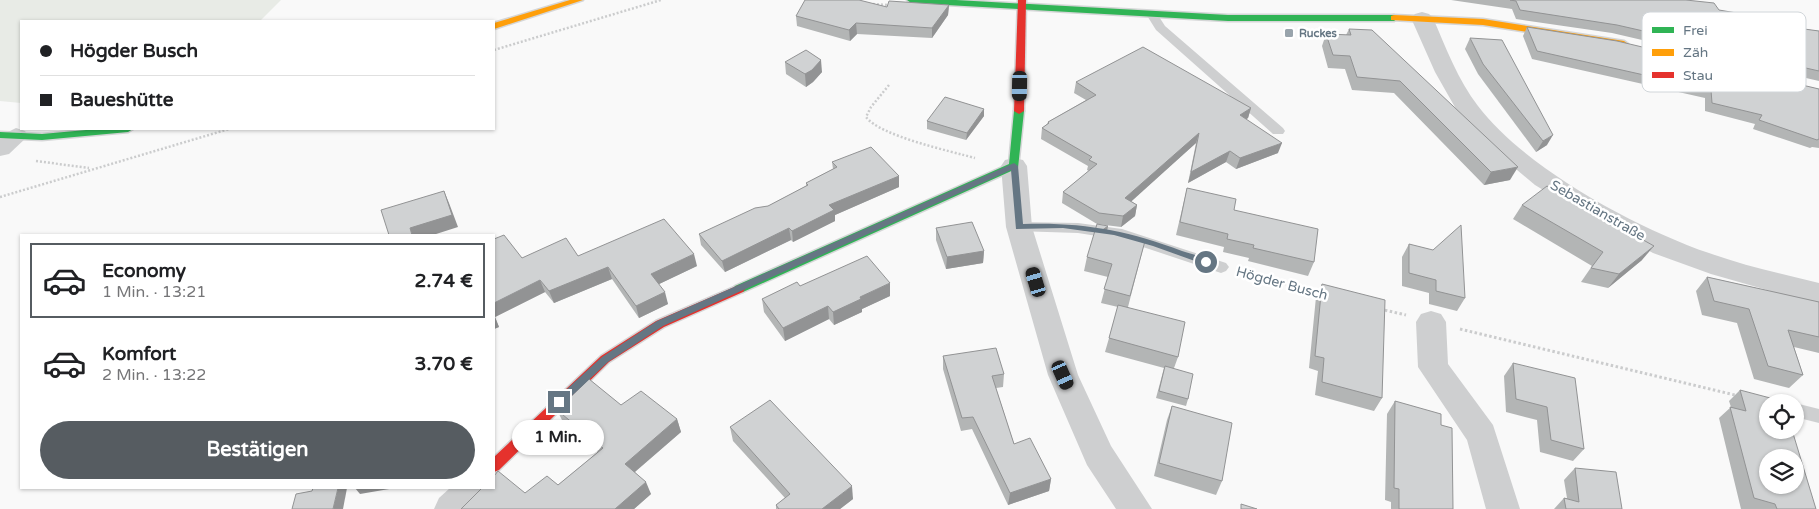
<!DOCTYPE html>
<html lang="de">
<meta charset="utf-8">
<style>
body{margin:0;font-family:"Varela Round",sans-serif;background:#f2f2f2;color:#202124;height:100vh;display:flex;flex-direction:column;font-size:19px;white-space:nowrap}
*{box-sizing:border-box;margin:0}
p{font-size:16px;color:#757577}
.icon{flex:none;width:28px;height:28px;fill:none;stroke:currentColor;stroke-width:2;stroke-linecap:round;stroke-linejoin:round}
.map{position:relative;flex:1;overflow:hidden}
.panel{position:absolute;left:20px;top:234px;width:475px;height:255px;display:flex;flex-direction:column;background:#fff;border-radius:0px;box-shadow:0 1px 4px #0004}
.panel>*{flex:none}
.banner{position:absolute;left:20px;top:20px;width:475px;height:110px;border-radius:0px;box-shadow:0 1px 4px #0004;display:grid;align-content:center;height:110px;padding:0 20px;background:#fff}
.tools{position:absolute;left:1759px;top:394px;display:grid;gap:10px}
.tools a{display:grid;place-items:center;width:45px;height:45px;border-radius:50%;background:#fff;box-shadow:0 1px 4px #0004;font-size:25px}
.end{position:absolute;width:22px;height:22px;margin:-11px;border:6px solid #657683;background:#fff;box-shadow:0 0 0 2px #fff}
.from{border-radius:50%}
.bubble{position:absolute;height:35px;border-radius:18px;background:#fff;box-shadow:0 1px 4px #0004;font-size:16px;font-weight:700;line-height:35px;text-align:center}
.car{position:absolute;width:15px;height:30px;margin:-15px -8px;border-radius:6px;box-shadow:0 0 4px 1px #0007;background:linear-gradient(#222 24%,#8ab4d8 0 40%,#222 0 76%,#8ab4d8 0 86%,#222 0)}
.banner b{display:flex;align-items:center;gap:18px;height:48px;font-size:19px}
.banner b+b{border-top:1px solid #e0e0e0}
.banner i{width:12px;height:12px;background:#202124}
ul{padding:9px 0 0;list-style:none}
li{display:flex;align-items:center;gap:15px;height:75px;margin:0 10px 8px;padding:0 10px;border:2px solid transparent;border-radius:0px}
li div{flex:1}
li b{display:block;font-size:19px}
li em{font-style:normal;font-weight:700}
li.active{border-color:#565c61}
li>.icon{width:45px;height:45px;stroke-width:1.5}
.action{display:flex;gap:10px;margin-top:auto;padding:10px 20px}
.action a{flex:1;height:58px;border-radius:30px;background:#565c61;color:#fff;font-size:20px;font-weight:700;line-height:58px;text-align:center}
.map>svg:first-child{display:block}
.green{fill:#e8ebe6}
.lines{fill:none;stroke-linecap:round;stroke-linejoin:round}
.fast-casing{stroke:#d5d6d7;stroke-width:3}
.slow-casing{stroke:#d5d6d7;stroke-width:3}
.jam-casing{stroke:#d5d6d7;stroke-width:3}
.path-far1{stroke:#cbcccd;stroke-width:2.5;stroke-dasharray:2 2;stroke-linecap:butt}
.path{stroke:#cbcccd;stroke-width:3;stroke-dasharray:2.5 2.5;stroke-linecap:butt}
.lane{fill:#cecfd0;fill-rule:evenodd}
.street{fill:#cecfd0;fill-rule:evenodd}
.fast{fill:#30b455;fill-rule:evenodd}
.slow{fill:#ff9f0a;fill-rule:evenodd}
.jam{fill:#e5322d;fill-rule:evenodd}
.wall{fill:#b3b5b5}
.shaded-wall{fill:#929394}
.building{fill:#d0d2d3;stroke:#929394;fill-rule:evenodd}
.route{fill:#657683}
.poi-dot{fill:#99a4ac;stroke:#fff;stroke-width:2}
.labels{text-anchor:middle;stroke-width:5;stroke-linejoin:round;paint-order:stroke}
.far-poi-label{font-size:11px;font-weight:bold;fill:#657683;stroke:#fff;text-anchor:start}
.street-label{font-size:14px;fill:#657683;stroke:#fff}
.key{fill:#fff;stroke:#d1d6da;stroke-width:1}
.key-label{font-size:14px;fill:#657683}
</style>
<div class="map">
<svg width="1819" height="509" viewBox="0 0 1819 509">
<rect width="100%" height="100%" fill="#f9f9f9"/>
<polygon class="green" points="0,0 281,0 260,21 21,21 21,103 0,101"/>
<g class="lines">
<g class="fast-casing">
<g id="fast">
<polygon points="907,0 956,0 1228,15 1394,15 1398,18 1394,21 1228,21 911,3"/>
<polygon points="1019,108 1024,111 1018,168 743,292 735,292 733,289 735,286 1009,164 1014,111"/>
<polygon points="97,129 133,129 128,132 42,140 0,138 0,132 42,134"/>
</g>
</g>
<g class="slow-casing">
<g id="slow">
<polygon points="570,0 583,0 494,29 494,23"/>
<polygon points="1394,15 1483,19 1624,41 1628,44 1624,47 1483,25 1391,20 1391,16"/>
</g>
</g>
<g class="jam-casing">
<g id="jam">
<polygon points="1018,0 1026,0 1024,111 1019,114 1014,111"/>
<polygon points="739,285 743,286 745,289 743,292 664,327 609,362 499,470 494,472 494,457 601,356 656,321"/>
</g>
</g>
<g class="path-far1">
<polyline points="873,4 889,5"/>
<polyline points="494,50 661,0"/>
<path d="M889 85 871 107 866 117C880 136 950 151 975 158"/>
<polyline points="36,161 89,168"/>
<polyline points="0,197 229,129"/>
</g>
<g class="path">
<polyline points="1240,272 1321,293"/>
<polyline points="1380,309 1406,315"/>
<polyline points="1460,329 1739,396"/>
</g>
<g class="lane">
<polygon points="1152,11 1156,12 1165,26 1283,128 1285,131 1283,134 1273,134 1156,30 1146,14"/>
<polygon points="1019,222 1078,223 1122,229 1226,263 1229,267 1226,271 1221,273 1122,240 1078,233 1014,231 1012,227"/>
<polygon points="1795,403 1819,409 1819,423 1795,417"/>
</g>
<g class="street">
<path d="M1422 12 1429 14 1433 18C1446 48 1458 80 1478 106 1525 168 1636 228 1709 253 1745 266 1782 274 1819 283V305L1711 274 1653 253 1591 219 1535 185 1485 143 1460 116 1435 72 1411 18 1415 14Z"/>
<polygon points="16,128 25,131 28,136 9,154 0,156 0,136"/>
<polygon points="1014,158 1023,160 1027,166 1032,227 1078,375 1111,446 1152,509 1116,509 1087,465 1048,375 1006,227 1001,166 1005,160"/>
<polygon points="1431,311 1441,314 1446,322 1448,364 1493,425 1520,509 1486,509 1467,440 1418,367 1416,322 1421,314"/>
<polygon points="450,488 489,488 484,499 474,509 434,509 439,498"/>
</g>
<use href="#fast" class="fast"/>
<use href="#slow" class="slow"/>
<use href="#jam" class="jam"/>
</g>
<g class="wall">
<polygon points="1451,0 1686,0 1719,10 1782,26 1819,31 1819,81 1612,33 1516,19 1512,9"/>
<polygon points="949,5 948,15 932,38 857,34 850,41 797,26 796,16 887,7"/>
<polygon points="1527,27 1819,89 1819,148 1812,147 1810,148 1753,129 1755,124 1705,111 1705,98 1532,59 1523,36"/>
<polygon points="1349,29 1510,180 1484,185 1394,93 1352,90 1345,69 1328,68 1322,46 1326,34 1346,35"/>
<polygon points="1470,38 1547,145 1536,152 1478,74 1465,49"/>
<polygon points="785,62 822,72 813,82 806,87 786,74"/>
<polygon points="1076,82 1251,108 1248,118 1246,119 1278,153 1236,169 1226,162 1188,183 1196,143 1131,201 1137,205 1135,216 1121,227 1097,224 1062,203 1063,192 1089,171 1087,170 1088,166 1041,139 1042,128 1047,124 1048,122 1086,100 1074,93"/>
<polygon points="984,109 984,116 966,140 927,129 927,121"/>
<polygon points="832,162 899,176 899,187 835,215 835,221 793,242 791,240 725,272 701,245 699,234 768,206 806,186 806,183 833,169"/>
<polygon points="1187,188 1234,210 1314,262 1308,276 1248,261 1249,258 1223,252 1224,247 1176,235"/>
<polygon points="1522,205 1642,260 1608,288 1581,282 1592,266 1513,219"/>
<polygon points="1108,226 1107,232 1145,241 1128,307 1178,357 1174,368 1188,399 1186,406 1156,398 1164,368 1105,352 1118,307 1101,303 1108,277 1084,271 1087,257"/>
<polygon points="936,228 984,251 983,263 946,269 936,240"/>
<polygon points="494,239 522,258 578,256 697,266 659,284 668,304 639,318 612,279 554,303 545,292 495,317 499,327 494,329"/>
<polygon points="1409,244 1465,298 1457,311 1429,304 1429,293 1402,286 1402,257"/>
<polygon points="1707,277 1819,302 1819,353 1794,347 1803,375 1789,388 1754,379 1737,323 1702,315 1696,291"/>
<polygon points="1322,284 1382,398 1374,411 1315,395 1318,371 1309,368 1316,297"/>
<polygon points="800,286 890,296 862,309 862,312 834,325 829,319 785,341 764,312 762,299"/>
<polygon points="943,356 1004,374 1003,387 996,388 1014,444 1051,479 1049,491 1008,505 972,429 961,431 943,369"/>
<polygon points="1513,363 1584,449 1573,461 1540,452 1537,420 1506,412 1504,376"/>
<polygon points="1740,390 1768,402 1816,509 1741,509 1719,418 1731,407 1729,401"/>
<polygon points="1395,401 1441,425 1453,509 1391,509 1391,502 1385,500 1387,414"/>
<polygon points="621,405 677,419 681,432 635,472 651,494 634,509 461,509 558,485 598,452 563,422 557,410"/>
<polygon points="1172,406 1222,481 1216,495 1154,476 1167,420"/>
<polygon points="730,427 853,499 840,509 776,509 776,505 785,498 733,441"/>
<polygon points="1575,468 1622,509 1554,509 1564,498 1567,498 1564,480"/>
</g>
<g class="shaded-wall">
<polygon points="949,5 948,15 932,38 932,28"/>
<polygon points="856,23 857,34 850,41 849,30"/>
<polygon points="821,60 822,72 813,82 806,87 805,74"/>
<polygon points="1251,108 1248,118 1237,126 1240,115"/>
<polygon points="984,109 984,116 966,140 967,133"/>
<polygon points="1199,133 1196,143 1123,209 1125,198"/>
<polygon points="1553,135 1547,145 1536,152 1543,141"/>
<polygon points="1282,143 1278,153 1236,169 1240,158"/>
<polygon points="1230,151 1226,162 1188,183 1191,172"/>
<polygon points="1518,167 1510,180 1484,185 1491,172"/>
<polygon points="899,176 899,187 835,215 835,221 793,242 792,231 829,205"/>
<polygon points="444,191 449,203 458,227 433,235 412,235 410,228"/>
<polygon points="1137,205 1135,216 1121,227 1123,216"/>
<polygon points="1108,226 1105,239 1101,231"/>
<polygon points="789,228 791,240 725,272 722,261"/>
<polygon points="1654,246 1642,260 1608,288 1619,274"/>
<polygon points="984,251 983,263 946,269 947,257"/>
<polygon points="694,254 697,266 655,286 651,274"/>
<polygon points="608,267 612,279 554,303 549,291"/>
<polygon points="540,280 545,292 495,317 499,327 494,329 494,303"/>
<polygon points="890,283 890,296 862,309 862,312 834,325 833,312 860,297"/>
<polygon points="665,292 668,304 639,318 636,306"/>
<polygon points="828,306 829,319 785,341 783,328"/>
<polygon points="677,419 681,432 630,476 625,464"/>
<polygon points="1051,479 1049,491 1008,505 1010,493"/>
<polygon points="646,482 651,494 634,509 615,509"/>
<polygon points="852,486 853,499 840,509 822,509"/>
<polygon points="338,488 347,488 343,509 333,509"/>
<polygon points="355,488 395,488 360,494"/>
</g>
<g class="building">
<polygon points="805,0 859,0 887,7 889,1 949,5 932,28 856,23 849,30 796,16"/>
<polygon points="1510,0 1686,0 1714,3 1719,10 1778,20 1782,26 1819,31 1819,71 1617,25 1520,10 1516,1"/>
<polygon points="1527,27 1617,41 1819,89 1819,139 1817,140 1759,120 1762,115 1712,103 1711,90 1537,51"/>
<polygon points="1349,29 1372,30 1518,167 1491,172 1400,81 1357,77 1350,56 1333,55 1326,34 1351,35"/>
<polygon points="1470,38 1502,40 1553,135 1543,141 1483,64"/>
<polygon points="1143,47 1251,108 1240,115 1282,143 1240,158 1230,151 1191,172 1199,133 1125,198 1137,205 1123,216 1099,213 1063,192 1097,164 1089,160 1092,157 1042,128 1049,123 1048,122 1096,95 1076,82"/>
<polygon points="806,50 821,60 812,70 805,74 785,62"/>
<polygon points="945,97 984,109 967,133 927,121"/>
<polygon points="871,147 899,176 829,205 834,210 792,231 789,228 722,261 699,234 755,208 768,206 808,185 806,183 837,167 832,162"/>
<polygon points="1547,186 1654,246 1619,274 1591,268 1603,252 1522,205"/>
<polygon points="1187,188 1236,199 1234,210 1318,229 1314,262 1253,248 1254,245 1227,239 1228,234 1180,222"/>
<polygon points="444,191 452,215 410,228 412,235 389,235 381,210"/>
<polygon points="664,219 694,254 651,274 665,292 636,306 608,267 549,291 540,280 494,303 494,239 504,235 522,258 566,238 578,256"/>
<polygon points="972,222 984,251 947,257 936,228"/>
<polygon points="1097,224 1108,226 1101,231 1145,241 1130,296 1104,289 1112,264 1087,257"/>
<polygon points="1461,225 1465,298 1436,291 1436,280 1409,273 1409,244 1433,250"/>
<polygon points="867,256 890,283 860,297 861,299 833,312 828,306 783,328 762,299 797,282 800,286"/>
<polygon points="1707,277 1819,302 1819,337 1788,330 1803,375 1768,366 1749,309 1714,301"/>
<polygon points="1322,284 1385,300 1382,398 1322,382 1324,358 1315,356"/>
<polygon points="1118,305 1185,322 1178,357 1109,338"/>
<polygon points="996,348 1004,374 992,376 1014,444 1030,438 1051,479 1010,493 973,417 962,418 943,356"/>
<polygon points="1513,363 1575,378 1584,449 1551,440 1547,407 1516,399"/>
<polygon points="1165,366 1193,374 1188,399 1159,391"/>
<polygon points="589,379 621,405 641,391 677,419 625,464 646,482 615,509 461,509 482,488 494,488 494,476 498,471 525,493 547,476 558,485 603,448 557,410"/>
<path d="M1740 390 1774 399 1775 402H1768V430H1792L1816 509H1777L1775 504 1754 498 1730 407 1746 411ZM1768 458H1795V485H1768Z"/>
<polygon points="770,400 852,486 822,509 779,509 776,505 790,494 730,427"/>
<polygon points="1395,401 1441,414 1441,425 1452,428 1453,509 1399,509 1399,489 1394,488"/>
<polygon points="1172,406 1232,423 1222,481 1159,463"/>
<polygon points="1575,468 1616,472 1622,509 1566,509 1564,498 1579,502"/>
<polygon points="313,488 338,488 333,509 292,509 296,494 312,491"/>
<polygon points="1241,504 1257,509 1241,509"/>
</g>
<path class="route" d="M1014 163 1018 166 1023 224C1081 222 1127 230 1182 251 1191 254 1204 256 1210 262L1206 265 1153 246 1114 235 1063 228 1016 229 1011 170 663 326 608 362 562 405H556V399L602 357 657 321Z"/>
<rect class="poi-dot" x="1284" y="28" width="10" height="10" rx="2.5"/>
<g class="labels">
<g class="far-poi-label">
<text x="1299" y="37">Ruckes</text>
</g>
<g class="street-label">
<text transform="translate(1598 210) rotate(30)" y="5">Sebastianstraße</text>
<text transform="translate(1282 283) rotate(15)" y="5">Högder Busch</text>
</g>
</g>
<rect x="1642" y="12" width="164" height="80" rx="8" class="key"/>
<rect x="1652" y="27" width="22" height="6" fill="#30b455"/>
<rect x="1652" y="49" width="22" height="7" fill="#ff9f0a"/>
<rect x="1652" y="72" width="22" height="6" fill="#e5322d"/>
<g class="key-label">
<text x="1683" y="35">Frei</text>
<text x="1683" y="57">Zäh</text>
<text x="1683" y="80">Stau</text>
</g>
</svg>
<div class="tools">
<a><svg class="icon" aria-label="locate" viewBox="0 0 24 24"><circle cx="12" cy="12" r="6"/><path d="M12 2v4M12 18v4M2 12h4M18 12h4"/></svg></a>
<a><svg class="icon" aria-label="layers" viewBox="0 0 24 24"><path d="M12 4l9 5-9 5-9-5zM3 14l9 5 9-5"/></svg></a>
</div>
<i class="end from" style="left:1206px;top:262px"></i>
<i class="end" style="left:559px;top:402px"></i>
<div class="bubble" style="left:512px;top:420px;width:92px">1 Min.</div>
<i class="car" style="left:1020px;top:86px;rotate:181deg"></i>
<i class="car" style="left:1036px;top:282px;rotate:343deg"></i>
<i class="car" style="left:1063px;top:375px;rotate:156deg"></i>
<div class="banner">
<b><i class="from"></i>Högder Busch</b>
<b><i></i>Baueshütte</b>
</div>
<section class="panel">
<ul>
<li class="active"><svg class="icon" aria-label="car" viewBox="0 0 24 24"><path d="M5 17H2v-5l4-1 3-4h7l3 4 3 1v5h-3M9 17h6M6 11h13"/><circle cx="7" cy="17" r="2"/><circle cx="17" cy="17" r="2"/></svg><div><b>Economy</b><p>1 Min. · 13:21</p></div><em>2.74 €</em></li>
<li><svg class="icon" aria-label="car" viewBox="0 0 24 24"><path d="M5 17H2v-5l4-1 3-4h7l3 4 3 1v5h-3M9 17h6M6 11h13"/><circle cx="7" cy="17" r="2"/><circle cx="17" cy="17" r="2"/></svg><div><b>Komfort</b><p>2 Min. · 13:22</p></div><em>3.70 €</em></li>
</ul>
<div class="action"><a>Bestätigen</a></div>
</section>
</div>
